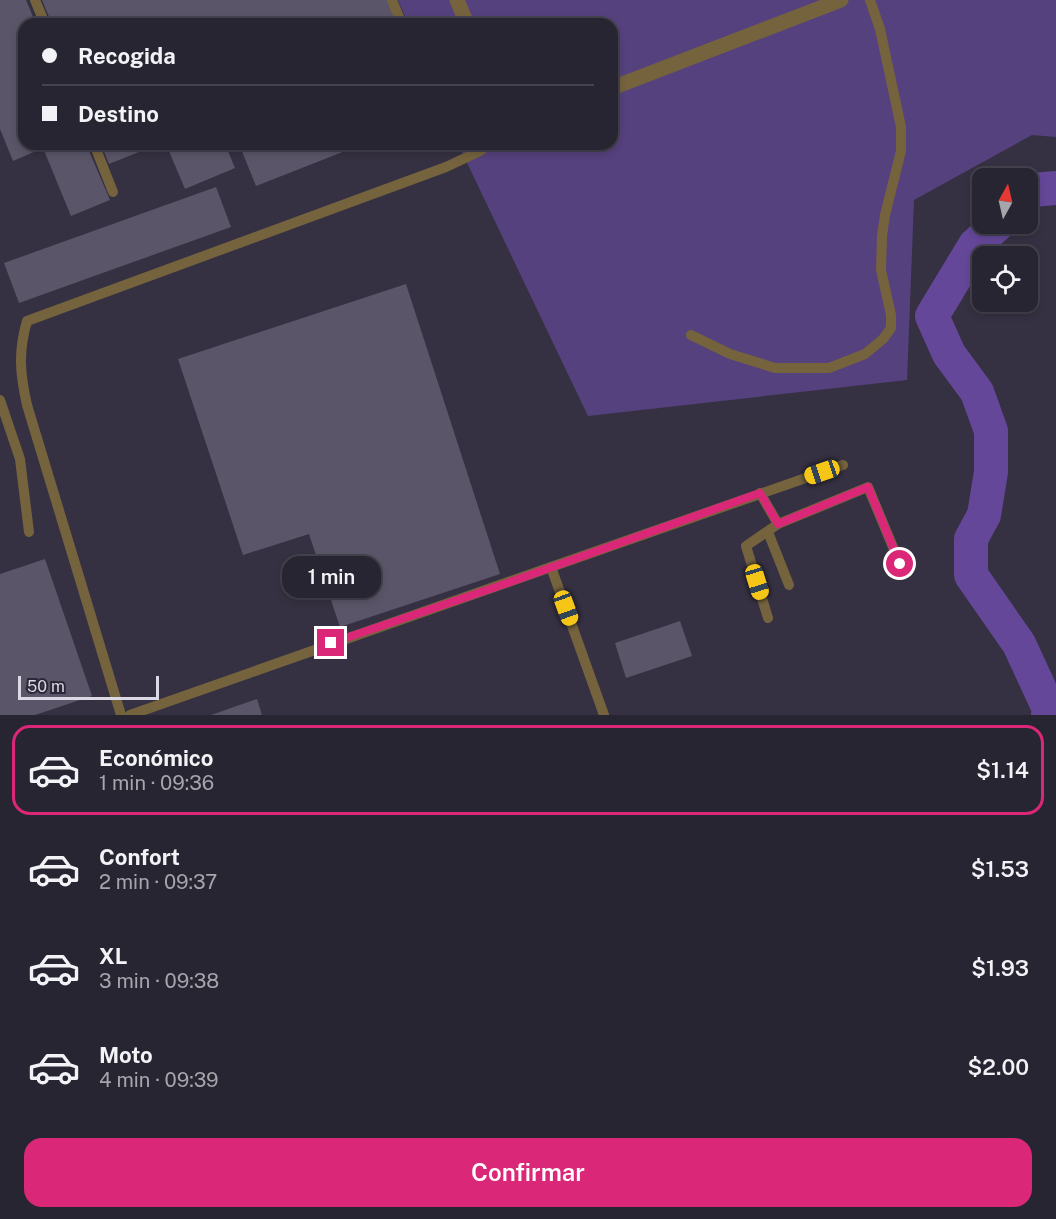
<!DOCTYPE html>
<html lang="es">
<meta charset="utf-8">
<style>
body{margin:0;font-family:"Public Sans",sans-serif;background:#302d3a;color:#f1f3f6;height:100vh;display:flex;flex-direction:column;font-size:22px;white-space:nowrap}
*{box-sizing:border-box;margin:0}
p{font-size:20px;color:#a5a5ac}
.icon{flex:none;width:33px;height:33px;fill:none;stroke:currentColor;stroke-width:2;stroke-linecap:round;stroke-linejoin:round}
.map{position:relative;height:715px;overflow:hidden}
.details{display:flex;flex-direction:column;background:#282532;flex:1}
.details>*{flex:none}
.top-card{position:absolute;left:18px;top:18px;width:600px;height:132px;border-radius:18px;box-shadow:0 3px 9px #0003,0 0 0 2px #44424d;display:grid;align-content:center;height:132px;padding:0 24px;background:#282532}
.needle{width:39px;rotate:8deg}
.tools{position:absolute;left:972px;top:168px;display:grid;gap:12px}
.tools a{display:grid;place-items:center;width:66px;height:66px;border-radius:12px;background:#282532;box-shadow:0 3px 9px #0003,0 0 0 2px #44424d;font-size:30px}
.scale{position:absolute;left:18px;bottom:15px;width:141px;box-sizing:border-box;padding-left:6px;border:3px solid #dbd9e4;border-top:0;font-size:16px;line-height:21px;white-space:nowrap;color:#dbd9e4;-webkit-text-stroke:4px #2c2738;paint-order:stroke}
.end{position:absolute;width:27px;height:27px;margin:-14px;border:8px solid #db2777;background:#fff;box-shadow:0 0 0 3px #fff}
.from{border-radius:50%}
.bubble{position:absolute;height:42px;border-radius:18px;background:#282532;box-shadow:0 3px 9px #0003,0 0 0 2px #44424d;font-size:20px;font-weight:600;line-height:42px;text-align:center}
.car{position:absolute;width:18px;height:36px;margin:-18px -9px;border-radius:8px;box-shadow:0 0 4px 2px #0007;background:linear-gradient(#f5c518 24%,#345 0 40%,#f5c518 0 76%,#345 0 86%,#f5c518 0)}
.top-card b{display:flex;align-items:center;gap:21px;height:57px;font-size:22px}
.top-card b+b{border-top:2px solid #44424d}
.top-card i{width:15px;height:15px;background:#f1f3f6}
ul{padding:10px 0 0;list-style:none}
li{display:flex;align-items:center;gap:18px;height:90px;margin:0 12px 9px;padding:0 12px;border:3px solid transparent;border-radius:18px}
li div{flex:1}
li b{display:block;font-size:22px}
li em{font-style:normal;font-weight:600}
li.active{border-color:#db2777}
li>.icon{width:54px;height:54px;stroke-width:1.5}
.action{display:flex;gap:12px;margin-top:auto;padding:12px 24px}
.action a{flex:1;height:69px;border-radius:18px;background:#db2777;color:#fff;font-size:24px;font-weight:600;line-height:69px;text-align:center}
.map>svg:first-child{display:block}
.green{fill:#55417d}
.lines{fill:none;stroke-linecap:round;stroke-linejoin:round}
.river{stroke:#644798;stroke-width:34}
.building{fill:#5a5568}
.service{stroke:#75633e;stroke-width:10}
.minor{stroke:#75633e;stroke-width:15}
.route{stroke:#db2777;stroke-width:8}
</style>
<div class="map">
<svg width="1056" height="715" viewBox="0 0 1056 715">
<rect width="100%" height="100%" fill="#363142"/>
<polygon class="green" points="398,0 1056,0 1056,137 1032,135 914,200 907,380 588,416 458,144 612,144 612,24 408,24"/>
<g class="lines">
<g class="river">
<polyline points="1028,195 1033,190 1056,188"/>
<polyline points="998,224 975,245 932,316 949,354 977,392 991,431 991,472 984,515 971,539 971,575 1019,644 1050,711 1048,715"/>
</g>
</g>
<g class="building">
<polygon points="0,0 26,0 36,24 24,24 24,144 86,144 110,200 71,216 43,148 13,161 0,129"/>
<polygon points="42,0 388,0 398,24 52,24"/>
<polygon points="101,144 159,144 109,164"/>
<polygon points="166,144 225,144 235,168 185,189"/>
<polygon points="239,144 266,144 268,151 286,144 363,144 256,186"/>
<polygon points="216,187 231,227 19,303 4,263"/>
<polygon points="406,284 500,574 340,627 309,534 243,555 178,359"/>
<polygon points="45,559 92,696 35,715 0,715 0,574"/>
<polygon points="680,621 692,656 626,678 615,643"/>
<polygon points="257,699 262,715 211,715"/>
</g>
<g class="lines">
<g class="service">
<polyline points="35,0 45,24"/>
<polyline points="392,0 401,22"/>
<polyline points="94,144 113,192"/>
<polyline points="691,335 730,354 775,368 829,368 865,354 883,339 891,328 891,315 881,270 882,236 885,215 901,151 901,127 880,29 870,0"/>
<polyline points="0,400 20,459 29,532"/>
<polyline points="760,493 778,524 868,487 900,564"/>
<polyline points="768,532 789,585"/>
<polyline points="768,618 746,546 778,524"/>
<path d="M121 715 27 405C20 374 18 352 27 321L446 167 480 151 489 144"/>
<polyline points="130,715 551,567"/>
<polyline points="604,715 551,567 843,465"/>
</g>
<g class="minor">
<polyline points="457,0 467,24"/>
<polyline points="612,88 841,0"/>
</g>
</g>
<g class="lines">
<polyline class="route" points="331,643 493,588 760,493 778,524 868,487 900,564"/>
</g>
</svg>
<div class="tools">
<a><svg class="needle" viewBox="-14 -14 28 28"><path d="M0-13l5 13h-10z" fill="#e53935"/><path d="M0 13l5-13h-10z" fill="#a5a5ac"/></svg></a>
<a><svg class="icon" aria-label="locate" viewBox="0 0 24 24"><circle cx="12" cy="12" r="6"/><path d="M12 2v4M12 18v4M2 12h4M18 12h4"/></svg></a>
</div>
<div class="scale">50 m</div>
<i class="end from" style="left:900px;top:564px"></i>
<i class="end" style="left:331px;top:643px"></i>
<div class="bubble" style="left:282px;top:556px;width:99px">1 min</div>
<i class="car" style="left:822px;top:472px;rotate:251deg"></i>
<i class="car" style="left:757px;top:582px;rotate:163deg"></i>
<i class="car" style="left:566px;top:608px;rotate:160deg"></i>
<div class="top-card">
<b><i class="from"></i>Recogida</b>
<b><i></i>Destino</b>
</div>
</div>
<section class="details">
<ul>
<li class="active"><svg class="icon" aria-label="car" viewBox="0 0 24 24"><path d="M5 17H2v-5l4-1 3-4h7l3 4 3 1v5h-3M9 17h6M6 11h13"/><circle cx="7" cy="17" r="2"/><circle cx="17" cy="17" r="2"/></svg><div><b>Económico</b><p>1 min · 09:36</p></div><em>$1.14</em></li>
<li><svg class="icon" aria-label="car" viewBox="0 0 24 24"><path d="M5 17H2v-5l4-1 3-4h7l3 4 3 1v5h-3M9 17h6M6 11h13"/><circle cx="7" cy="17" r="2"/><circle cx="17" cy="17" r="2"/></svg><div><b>Confort</b><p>2 min · 09:37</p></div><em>$1.53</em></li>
<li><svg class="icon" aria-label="car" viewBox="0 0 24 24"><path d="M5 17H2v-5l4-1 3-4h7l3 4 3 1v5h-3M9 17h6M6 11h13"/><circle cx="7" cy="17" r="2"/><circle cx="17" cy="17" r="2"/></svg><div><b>XL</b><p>3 min · 09:38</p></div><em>$1.93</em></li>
<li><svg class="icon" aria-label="car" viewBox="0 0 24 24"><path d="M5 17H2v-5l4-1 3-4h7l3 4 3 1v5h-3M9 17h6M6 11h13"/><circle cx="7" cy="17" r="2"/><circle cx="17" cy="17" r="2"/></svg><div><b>Moto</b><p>4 min · 09:39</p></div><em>$2.00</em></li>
</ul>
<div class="action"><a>Confirmar</a></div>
</section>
